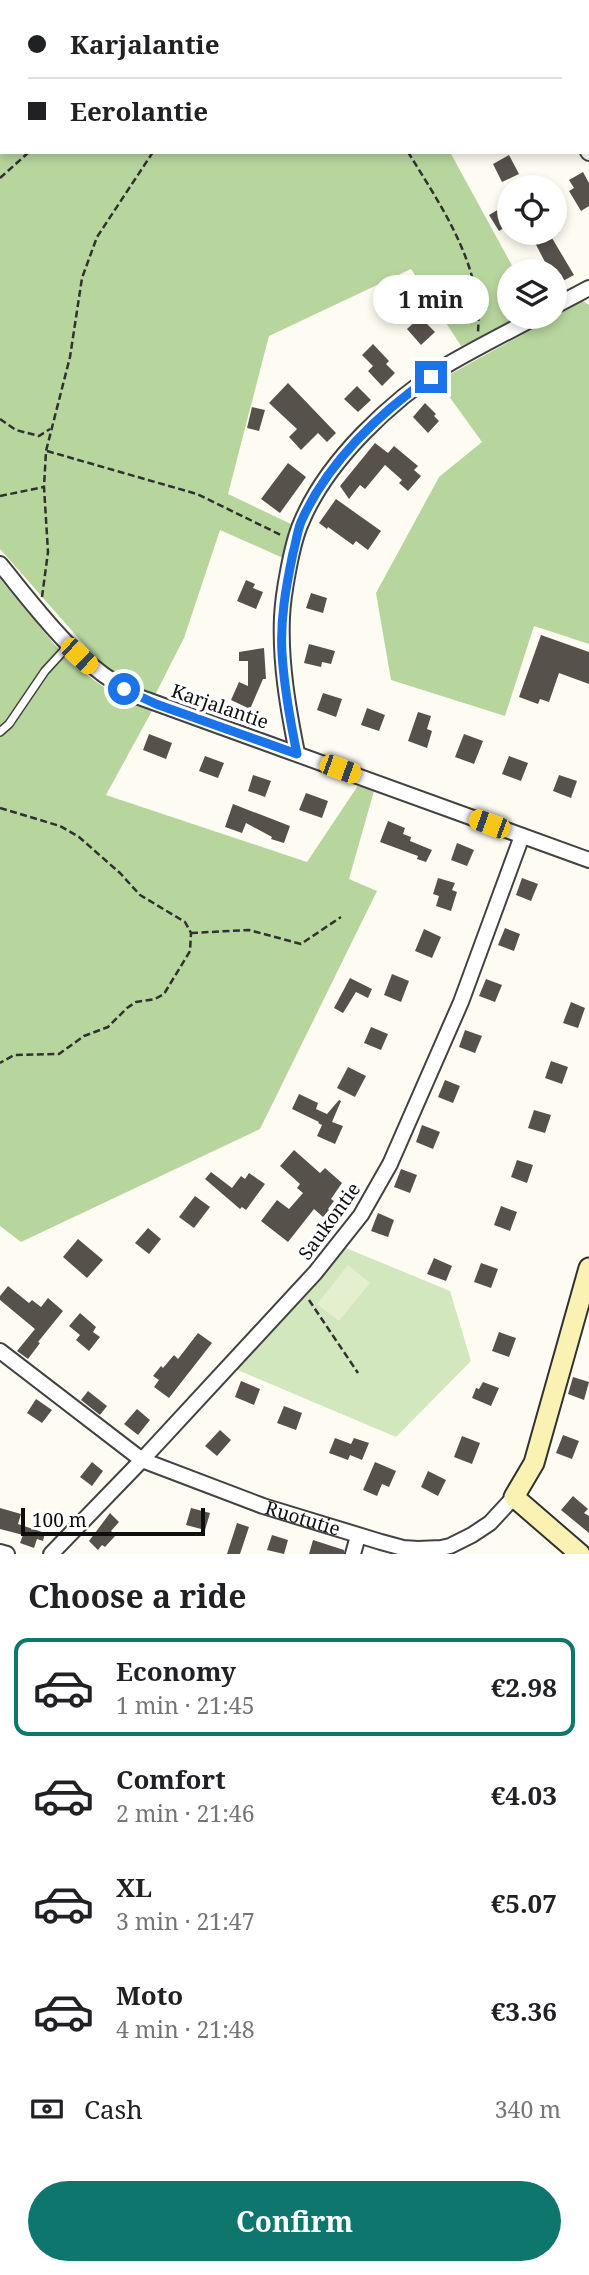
<!DOCTYPE html>
<meta charset="utf-8">
<style>
body{margin:0;font-family:"Noto Serif",serif;background:#f6f6f6;color:#202124;height:100vh;display:flex;flex-direction:column;font-size:26px;white-space:nowrap}
*{box-sizing:border-box;margin:0}
p{font-size:23px;color:#757577}
.icon{flex:none;width:38px;height:38px;fill:none;stroke:currentColor;stroke-width:2;stroke-linecap:round;stroke-linejoin:round}
.map{position:relative;height:1554px;overflow:hidden}
.drawer{display:flex;flex-direction:column;background:#fff;flex:1}
.drawer>*{flex:none}
.guide{position:absolute;left:0px;top:0px;width:590px;height:154px;box-shadow:0 4px 10px #0003;display:grid;align-content:center;height:154px;padding:0 28px;background:#fff}
.fabs{position:absolute;left:497px;top:175px;display:grid;gap:14px}
.fabs a{display:grid;place-items:center;width:70px;height:70px;border-radius:50%;background:#fff;box-shadow:0 4px 10px #0003;font-size:35px}
.scale{position:absolute;left:21px;bottom:18px;width:184px;box-sizing:border-box;padding-left:7px;border:4px solid #0f0f0f;border-top:0;font-size:19px;line-height:24px;white-space:nowrap;color:#0f0f0f;-webkit-text-stroke:5px #fff;paint-order:stroke}
.end{position:absolute;width:32px;height:32px;margin:-16px;border:9px solid #1a73e8;background:#fff;box-shadow:0 0 0 4px #fff}
.from{border-radius:50%}
.bubble{position:absolute;height:49px;border-radius:24px;background:#fff;box-shadow:0 4px 10px #0003;font-size:23px;font-weight:700;line-height:49px;text-align:center}
.car{position:absolute;width:21px;height:42px;margin:-21px -10px;border-radius:9px;box-shadow:0 0 5px 2px #0007;background:linear-gradient(#f5c518 24%,#345 0 40%,#f5c518 0 76%,#345 0 86%,#f5c518 0)}
.guide b{display:flex;align-items:center;gap:24px;height:66px;font-size:26px}
.guide b+b{border-top:2px solid #e0e0e0}
.guide i{width:18px;height:18px;background:#202124}
ul{padding:0;list-style:none}
li{display:flex;align-items:center;gap:21px;height:98px;margin:0 14px 10px;padding:0 14px;border:4px solid transparent;border-radius:14px}
li div{flex:1}
li b{display:block;font-size:26px}
li em{font-style:normal;font-weight:700}
li.on{border-color:#0f766e}
li>.icon{width:63px;height:63px;stroke-width:1.5}
h2{padding:0 28px;font-size:32px;line-height:84px}
.pay{display:flex;align-items:center;gap:18px;height:77px;padding:0 28px;font-size:26px}
.pay p{margin-inline-start:auto}
.cta{display:flex;gap:14px;margin-top:auto;padding:14px 28px}
.cta a{flex:1;height:80px;border-radius:42px;background:#0f766e;color:#fff;font-size:28px;font-weight:700;line-height:80px;text-align:center}
.map>svg:first-child{display:block}
.green{fill:#d2e7be}
.forest{fill:#b7d69e}
.pitch{fill:#e3efcf}
.building{fill:#57514c}
.lines{fill:none;stroke-linecap:round;stroke-linejoin:round}
.lane-casing{stroke:#424242;stroke-width:10}
.street-casing{stroke:#424242;stroke-width:18}
.secondary-casing{stroke:#313131;stroke-width:23}
.path{stroke:#313131;stroke-width:2.5;stroke-dasharray:7 3.5;stroke-linecap:butt}
.lane{stroke:#fff;stroke-width:7}
.street{stroke:#fff;stroke-width:14}
.secondary{stroke:#f9f2b2;stroke-width:19}
.route{stroke:#1a73e8;stroke-width:9}
.labels{text-anchor:middle;stroke-width:7;stroke-linejoin:round;paint-order:stroke}
.street-label{font-size:19px;fill:#0f0f0f;stroke:#fff}
</style>
<div class="map">
<svg width="589" height="1554" viewBox="0 0 589 1554">
<rect width="100%" height="100%" fill="#fefcf2"/>
<polygon class="green" points="346,1248 450,1291 471,1361 396,1437 235,1369"/>
<g class="forest">
<polygon points="0,0 482,0 2,2 2,152 450,152 515,271 509,271 509,317 526,317 461,346 411,269 269,336 228,494 291,524 283,558 220,530 184,638 154,697 130,685 96,658 0,549"/>
<polygon points="583,301 589,305 589,644 534,626 505,716 391,680 376,593 439,477 482,442 438,381"/>
<polygon points="0,579 69,662 105,688 153,709 106,795 307,862 359,784 374,791 349,879 377,891 260,1129 21,1242 0,1226"/>
</g>
<polygon class="pitch" points="348,1265 370,1283 339,1321 317,1304"/>
<g class="building">
<polygon points="509,155 519,174 502,182 493,164"/>
<polygon points="583,172 589,183 589,206 581,211 569,191 574,188 569,180"/>
<polygon points="504,206 509,215 509,225 499,231 489,215"/>
<polygon points="530,233 549,233 574,275 561,282 556,271 532,271 546,264"/>
<polygon points="420,317 435,332 421,345 407,329"/>
<polygon points="373,344 389,361 386,364 395,373 382,386 368,371 373,366 362,355"/>
<polygon points="288,383 336,433 327,442 318,433 301,450 289,437 297,429 269,403"/>
<polygon points="357,386 371,400 358,412 344,399"/>
<polygon points="425,403 436,414 434,416 439,421 428,433 413,417"/>
<polygon points="252,407 265,410 259,431 247,428"/>
<polygon points="375,443 388,453 394,446 418,466 414,470 421,476 408,491 399,483 402,480 385,465 365,489 360,485 349,499 340,486"/>
<polygon points="288,463 306,477 280,513 261,499"/>
<polygon points="336,499 381,531 368,550 356,541 353,545 328,527 327,529 319,523"/>
<polygon points="246,580 255,584 253,588 263,592 256,609 237,601"/>
<polygon points="311,593 327,598 323,613 306,608"/>
<polygon points="541,635 589,652 589,684 559,673 549,702 540,699 538,704 519,697"/>
<polygon points="309,644 335,651 331,664 322,662 321,667 304,663"/>
<polygon points="264,648 266,679 263,679 250,709 231,700 239,682 248,686 248,661 239,661 239,652"/>
<polygon points="323,693 342,699 336,717 317,710"/>
<polygon points="367,708 385,715 379,731 361,725"/>
<polygon points="418,712 431,716 427,729 432,731 427,748 408,741"/>
<polygon points="149,734 172,743 166,759 143,750"/>
<polygon points="464,734 483,741 474,764 455,757"/>
<polygon points="205,756 224,763 218,778 199,771"/>
<polygon points="509,756 528,763 521,781 502,774"/>
<polygon points="253,775 271,781 265,797 248,791"/>
<polygon points="559,775 577,781 571,798 553,791"/>
<polygon points="306,793 328,801 322,818 299,810"/>
<polygon points="233,804 290,826 284,843 271,839 272,837 246,823 242,833 225,827"/>
<polygon points="388,821 405,828 403,834 411,837 410,841 432,850 426,862 417,859 418,856 380,842"/>
<polygon points="457,843 474,850 467,866 451,860"/>
<polygon points="438,878 455,883 452,890 457,892 451,911 436,906 439,896 433,894"/>
<polygon points="522,878 538,884 531,901 516,895"/>
<polygon points="505,928 520,934 514,951 498,945"/>
<polygon points="424,929 441,937 432,958 415,951"/>
<polygon points="392,974 409,981 401,1002 384,995"/>
<polygon points="350,978 372,989 368,998 356,992 343,1013 334,1008"/>
<polygon points="486,979 502,985 495,1002 479,996"/>
<polygon points="571,1002 585,1008 578,1028 563,1023"/>
<polygon points="371,1027 388,1034 381,1050 364,1043"/>
<polygon points="465,1030 482,1036 475,1053 459,1047"/>
<polygon points="551,1061 568,1067 562,1084 545,1078"/>
<polygon points="348,1067 366,1076 355,1097 337,1088"/>
<polygon points="445,1080 460,1086 453,1103 438,1097"/>
<polygon points="299,1094 318,1103 316,1109 327,1114 339,1100 341,1101 332,1122 343,1126 335,1144 317,1136 322,1125 318,1123 319,1122 292,1109"/>
<polygon points="534,1110 551,1115 545,1133 528,1128"/>
<polygon points="422,1125 440,1132 433,1149 416,1142"/>
<polygon points="294,1150 320,1173 325,1168 342,1183 331,1199 334,1201 328,1209 329,1210 323,1217 314,1209 288,1242 261,1221 277,1200 289,1209 303,1193 297,1188 300,1184 280,1166"/>
<polygon points="517,1160 533,1165 527,1183 511,1177"/>
<polygon points="401,1169 417,1175 410,1193 394,1187"/>
<polygon points="211,1172 232,1188 241,1176 245,1179 249,1173 265,1184 246,1210 242,1207 240,1209 205,1179"/>
<polygon points="195,1196 210,1207 194,1228 179,1217"/>
<polygon points="501,1206 517,1212 510,1231 494,1225"/>
<polygon points="378,1213 394,1220 388,1237 371,1231"/>
<polygon points="148,1228 161,1239 149,1254 135,1243"/>
<polygon points="78,1239 103,1260 87,1278 63,1257"/>
<polygon points="434,1258 452,1266 446,1281 427,1274"/>
<polygon points="481,1263 498,1269 491,1288 474,1282"/>
<polygon points="8,1286 29,1303 32,1300 41,1307 48,1298 63,1311 38,1342 40,1343 28,1359 17,1351 35,1329 0,1300 0,1296"/>
<polygon points="80,1313 96,1327 93,1332 100,1337 89,1351 76,1340 80,1335 69,1326"/>
<polygon points="499,1332 516,1338 509,1357 492,1351"/>
<polygon points="198,1333 212,1343 169,1398 154,1387 159,1380 153,1376 161,1366 163,1368 174,1355 178,1359"/>
<polygon points="573,1377 589,1382 584,1400 568,1394"/>
<polygon points="241,1381 260,1389 254,1405 235,1397"/>
<polygon points="483,1382 499,1388 491,1406 472,1398 476,1388 479,1389"/>
<polygon points="88,1391 107,1406 100,1415 81,1400"/>
<polygon points="36,1399 52,1410 42,1423 27,1413"/>
<polygon points="284,1406 302,1413 296,1430 277,1423"/>
<polygon points="137,1409 150,1420 138,1435 124,1424"/>
<polygon points="220,1430 231,1440 217,1456 205,1446"/>
<polygon points="563,1435 579,1441 572,1459 556,1453"/>
<polygon points="462,1436 480,1443 472,1464 454,1457"/>
<polygon points="335,1438 351,1444 354,1438 369,1443 362,1460 350,1455 348,1460 329,1453"/>
<polygon points="92,1462 103,1471 92,1486 80,1477"/>
<polygon points="375,1462 396,1471 389,1487 382,1484 377,1496 363,1490"/>
<polygon points="428,1471 446,1480 438,1496 421,1487"/>
<polygon points="573,1496 588,1509 584,1513 589,1516 589,1533 561,1510"/>
<polygon points="0,1508 21,1514 18,1524 45,1533 43,1541 37,1539 34,1548 20,1543 23,1535 0,1529"/>
<polygon points="191,1508 210,1513 205,1530 186,1525"/>
<polygon points="110,1513 119,1522 111,1531 116,1535 105,1547 102,1545 98,1550 89,1541"/>
<polygon points="237,1523 249,1527 240,1554 227,1554"/>
<polygon points="272,1535 288,1540 284,1554 267,1550"/>
<polygon points="313,1540 344,1550 344,1554 309,1554"/>
</g>
<g class="lines">
<g class="lane-casing">
<polyline id="lane" points="0,732 9,724 45,671 68,646"/>
</g>
<g class="street-casing">
<g id="street">
<polyline points="507,0 507,2"/>
<polyline points="588,152 589,153"/>
<polyline points="555,306 589,288"/>
<path d="M0 564C45 619 75 663 139 697L589 860"/>
<path d="M297 753C288 708 280 663 282 617 283 594 292 543 301 523 327 460 391 401 447 365 476 348 506 333 536 317"/>
<path id="s1" d="M0 1351 142 1460 263 1506 381 1542 403 1548 418 1549 441 1548 450 1546 472 1535 490 1523 514 1497"/>
<polyline points="0,1552 7,1554"/>
<polyline points="51,1554 142,1460 315,1273 361,1215 390,1164 461,1002 522,836"/>
<polyline points="353,1554 358,1536"/>
</g>
</g>
<g class="secondary-casing">
<polyline id="secondary" points="580,1554 514,1497 534,1463 589,1268"/>
</g>
<g class="path">
<polyline points="280,0 281,2"/>
<polyline points="416,0 418,2"/>
<polyline points="104,2 104,0"/>
<polyline points="141,2 141,0"/>
<polyline points="160,2 189,0"/>
<polyline points="440,2 441,0"/>
<polyline points="0,54 2,57"/>
<path d="M408 152C441 206 483 266 478 332"/>
<polyline points="0,178 29,152"/>
<polyline points="0,419 16,430 39,436 50,429"/>
<polyline points="47,451 197,494 283,536"/>
<polyline points="0,496 44,487"/>
<polyline points="42,597 48,552 44,487 46,451 70,357 82,278 97,237 153,152"/>
<polyline points="0,808 60,826 79,837 120,873 140,895 185,922 191,933 190,951 164,994 155,999 136,1002 127,1008 108,1027 84,1036 59,1054 14,1055 0,1063"/>
<polyline points="191,933 249,930 301,944 341,917"/>
<polyline points="309,1300 358,1373"/>
</g>
<use href="#lane" class="lane"/>
<use href="#street" class="street"/>
<use href="#secondary" class="secondary"/>
</g>
<g class="lines">
<path class="route" d="M124 689 156 704 297 754C290 720 284 687 282 653 280 619 286 587 293 553 296 543 297 532 301 522 327 463 379 413 431 377"/>
</g>
<g class="labels">
<g class="street-label">
<text transform="translate(220 706) rotate(19)" y="7">Karjalantie</text>
<text transform="translate(329 1221) rotate(-54)" y="7">Saukontie</text>
<text dy="7" stroke="none"><textPath href="#s1" startOffset="350">Ruotutie</textPath></text>
</g>
</g>
</svg>
<div class="fabs">
<a><svg class="icon" aria-label="locate" viewBox="0 0 24 24"><circle cx="12" cy="12" r="6"/><path d="M12 2v4M12 18v4M2 12h4M18 12h4"/></svg></a>
<a><svg class="icon" aria-label="layers" viewBox="0 0 24 24"><path d="M12 4l9 5-9 5-9-5zM3 14l9 5 9-5"/></svg></a>
</div>
<div class="scale">100 m</div>
<i class="end from" style="left:124px;top:689px"></i>
<i class="end" style="left:431px;top:377px"></i>
<div class="bubble" style="left:373px;top:275px;width:116px">1 min</div>
<i class="car" style="left:79px;top:656px;rotate:133deg"></i>
<i class="car" style="left:340px;top:769px;rotate:110deg"></i>
<i class="car" style="left:489px;top:824px;rotate:290deg"></i>
<div class="guide">
<b><i class="from"></i>Karjalantie</b>
<b><i></i>Eerolantie</b>
</div>
</div>
<section class="drawer">
<h2>Choose a ride</h2>
<ul>
<li class="on"><svg class="icon" aria-label="car" viewBox="0 0 24 24"><path d="M5 17H2v-5l4-1 3-4h7l3 4 3 1v5h-3M9 17h6M6 11h13"/><circle cx="7" cy="17" r="2"/><circle cx="17" cy="17" r="2"/></svg><div><b>Economy</b><p>1 min · 21:45</p></div><em>€2.98</em></li>
<li><svg class="icon" aria-label="car" viewBox="0 0 24 24"><path d="M5 17H2v-5l4-1 3-4h7l3 4 3 1v5h-3M9 17h6M6 11h13"/><circle cx="7" cy="17" r="2"/><circle cx="17" cy="17" r="2"/></svg><div><b>Comfort</b><p>2 min · 21:46</p></div><em>€4.03</em></li>
<li><svg class="icon" aria-label="car" viewBox="0 0 24 24"><path d="M5 17H2v-5l4-1 3-4h7l3 4 3 1v5h-3M9 17h6M6 11h13"/><circle cx="7" cy="17" r="2"/><circle cx="17" cy="17" r="2"/></svg><div><b>XL</b><p>3 min · 21:47</p></div><em>€5.07</em></li>
<li><svg class="icon" aria-label="car" viewBox="0 0 24 24"><path d="M5 17H2v-5l4-1 3-4h7l3 4 3 1v5h-3M9 17h6M6 11h13"/><circle cx="7" cy="17" r="2"/><circle cx="17" cy="17" r="2"/></svg><div><b>Moto</b><p>4 min · 21:48</p></div><em>€3.36</em></li>
</ul>
<div class="pay"><svg class="icon" aria-label="cash" viewBox="0 0 24 24"><path d="M3 7h18v10H3z"/><circle cx="12" cy="12" r="2"/></svg>Cash<p>340 m</p></div>
<div class="cta"><a>Confirm</a></div>
</section>
